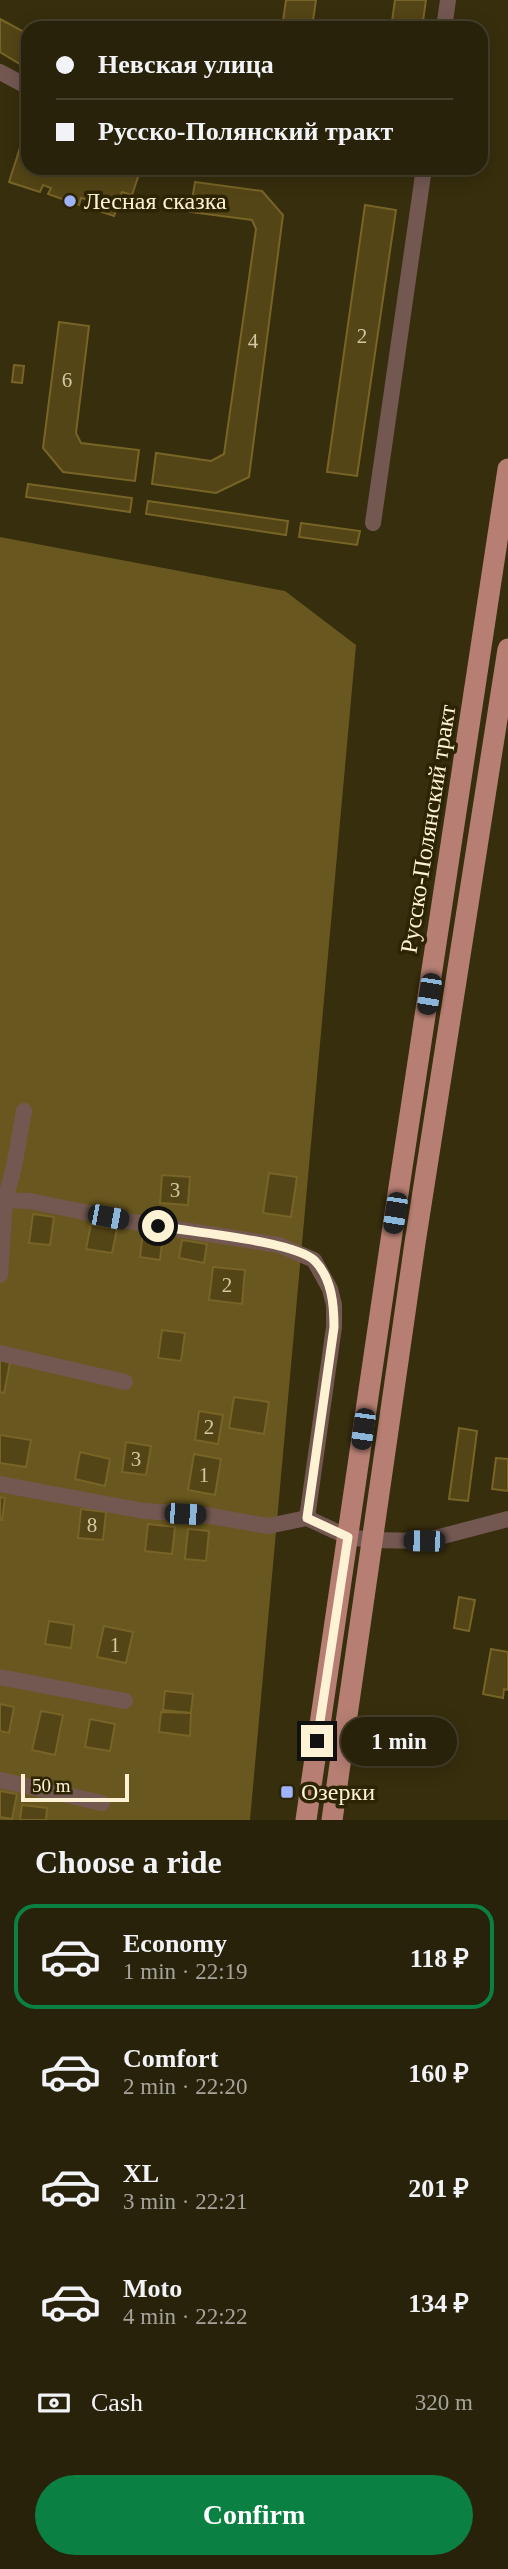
<!DOCTYPE html>
<meta charset="utf-8">
<style>
body{margin:0;font-family:"Times New Roman",serif;background:#352f18;color:#f1f3f6;height:100vh;display:flex;flex-direction:column;font-size:26px;white-space:nowrap}
*{box-sizing:border-box;margin:0}
p{font-size:23px;color:#a5a49c}
.icon{flex:none;width:38px;height:38px;fill:none;stroke:currentColor;stroke-width:2;stroke-linecap:round;stroke-linejoin:round}
.map{position:relative;height:1820px;overflow:hidden}
.details{display:flex;flex-direction:column;background:#29220a;flex:1}
.details>*{flex:none}
.hud{position:absolute;left:21px;top:21px;width:467px;height:154px;border-radius:21px;box-shadow:0 4px 18px #0003,0 0 0 2px #453f2b;display:grid;align-content:center;height:154px;padding:0 35px;background:#29220a}
.scale{position:absolute;left:21px;bottom:18px;width:108px;box-sizing:border-box;padding-left:7px;border:4px solid #fdf3d4;border-top:0;font-size:19px;line-height:24px;white-space:nowrap;color:#fdf3d4;-webkit-text-stroke:5px #2d2403;paint-order:stroke}
.end{position:absolute;width:32px;height:32px;margin:-16px;border:9px solid #fdf3d4;background:#111;box-shadow:0 0 0 4px #111}
.from{border-radius:50%}
.bubble{position:absolute;height:49px;border-radius:24px;background:#29220a;box-shadow:0 4px 18px #0003,0 0 0 2px #453f2b;font-size:23px;font-weight:700;line-height:49px;text-align:center}
.car{position:absolute;width:21px;height:42px;margin:-21px -10px;border-radius:9px;box-shadow:0 0 5px 2px #0007;background:linear-gradient(#222 24%,#8ab4d8 0 40%,#222 0 76%,#8ab4d8 0 86%,#222 0)}
.hud b{display:flex;align-items:center;gap:24px;height:66px;font-size:26px}
.hud b+b{border-top:2px solid #453f2b}
.hud i{width:18px;height:18px;background:#f1f3f6}
ul{padding:0;list-style:none}
li{display:flex;align-items:center;gap:21px;height:105px;margin:0 14px 10px;padding:0 21px;border:4px solid transparent;border-radius:21px}
li div{flex:1}
li b{display:block;font-size:26px}
li em{font-style:normal;font-weight:700}
li.current{border-color:#0b8043}
li>.icon{width:63px;height:63px;stroke-width:1.5}
h2{padding:0 35px;font-size:32px;line-height:84px}
.pay{display:flex;align-items:center;gap:18px;height:77px;padding:0 35px;font-size:26px}
.pay p{margin-inline-start:auto}
.primary-button{display:flex;gap:14px;margin-top:auto;padding:14px 35px}
.primary-button a{flex:1;height:80px;border-radius:42px;background:#0b8043;color:#fff;font-size:28px;font-weight:700;line-height:80px;text-align:center}
.map>svg:first-child{display:block}
.green{fill:#68571e}
.building{fill:#544516;stroke:#776426;stroke-width:2}
.lines{fill:none;stroke-linecap:round;stroke-linejoin:round}
.minor{stroke:#735852;stroke-width:16}
.primary{stroke:#b77f74;stroke-width:21}
.route{stroke:#fdf3d4;stroke-width:9}
.poi-dot{fill:#9fb3fd;stroke:#2d2403;stroke-width:2.5}
.labels{text-anchor:middle;stroke-width:7;stroke-linejoin:round;paint-order:stroke}
.number-label{font-size:21px;fill:#d3c8a4}
.poi-label{font-size:24px;fill:#fdf3d4;stroke:#2d2403;text-anchor:start}
.street-label{font-size:24px;fill:#fdf3d4;stroke:#2d2403}
</style>
<div class="map">
<svg width="508" height="1820" viewBox="0 0 508 1820">
<rect width="100%" height="100%" fill="#372e0d"/>
<polygon class="green" points="0,537 285,591 356,645 250,1820 0,1820"/>
<g class="building">
<polygon points="286,0 316,0 312,28 282,28"/>
<polygon points="395,0 426,0 422,28 391,28"/>
<polygon points="0,19 28,34 28,69 0,52"/>
<polygon points="26,129 28,129 28,168 141,168 132,195 122,192 114,216 88,207 90,200 81,198 79,205 48,194 51,188 43,185 40,192 9,182"/>
<polygon points="195,182 262,191 283,215 249,477 216,493 152,484 156,453 211,461 224,454 256,229 252,220 190,212"/>
<polygon points="365,205 396,210 357,476 327,472"/>
<polygon points="59,322 89,326 76,433 81,443 139,450 135,481 63,472 43,448"/>
<polygon points="14,365 24,366 22,383 12,382"/>
<polygon points="28,484 132,498 130,512 26,497"/>
<polygon points="148,501 288,521 286,535 146,514"/>
<polygon points="301,523 360,531 357,545 299,537"/>
<polygon points="269,1173 297,1177 291,1217 263,1213"/>
<polygon points="162,1175 190,1177 188,1205 160,1203"/>
<polygon points="33,1214 54,1217 50,1245 29,1243"/>
<polygon points="91,1224 117,1229 112,1253 86,1249"/>
<polygon points="143,1232 163,1235 160,1260 140,1257"/>
<polygon points="182,1240 207,1244 204,1263 179,1258"/>
<polygon points="213,1267 245,1270 242,1304 209,1300"/>
<polygon points="162,1330 185,1333 181,1361 158,1358"/>
<polygon points="0,1360 10,1363 4,1393 0,1392"/>
<polygon points="234,1397 269,1402 264,1434 229,1428"/>
<polygon points="199,1411 223,1415 218,1444 195,1440"/>
<polygon points="459,1428 477,1431 468,1501 449,1499"/>
<polygon points="0,1435 31,1440 26,1467 0,1463"/>
<polygon points="126,1442 151,1446 146,1475 122,1472"/>
<polygon points="80,1452 110,1459 105,1486 75,1479"/>
<polygon points="194,1454 221,1459 215,1495 188,1490"/>
<polygon points="496,1458 508,1459 508,1491 492,1489"/>
<polygon points="0,1497 5,1498 2,1520 0,1520"/>
<polygon points="81,1509 106,1512 103,1540 78,1538"/>
<polygon points="148,1524 175,1527 172,1554 145,1551"/>
<polygon points="188,1529 209,1531 206,1561 185,1559"/>
<polygon points="459,1597 475,1600 469,1631 454,1628"/>
<polygon points="49,1621 74,1625 71,1648 45,1644"/>
<polygon points="104,1626 133,1632 126,1663 97,1657"/>
<polygon points="491,1649 508,1652 508,1690 504,1689 503,1698 483,1694"/>
<polygon points="165,1691 193,1694 191,1713 163,1710"/>
<polygon points="0,1704 14,1707 9,1733 0,1731"/>
<polygon points="41,1711 63,1715 55,1755 32,1750"/>
<polygon points="161,1712 191,1713 190,1736 159,1732"/>
<polygon points="90,1719 115,1724 110,1751 85,1747"/>
<polygon points="0,1791 17,1794 12,1819 0,1817"/>
<polygon points="22,1805 47,1808 46,1820 20,1820"/>
</g>
<g class="lines">
<g class="minor">
<polyline points="444,28 448,0"/>
<polyline points="0,72 28,87"/>
<polyline points="373,523 424,168"/>
<polyline points="0,1200 30,1201 133,1222 279,1245 314,1260 330,1289 334,1305 334,1327 307,1518"/>
<polyline points="0,1275 5,1200 14,1167 24,1111"/>
<polyline points="0,1353 125,1382"/>
<polyline points="0,1484 144,1511 205,1515 268,1526 307,1518"/>
<polyline points="307,1518 348,1537 372,1540 424,1541 508,1519"/>
<polyline points="0,1677 125,1701"/>
<polyline points="0,1780 102,1803"/>
</g>
<g class="primary">
<polyline points="306,1820 391,1240 508,469"/>
<polyline points="332,1820 415,1243 508,649"/>
</g>
</g>
<g class="lines">
<path class="route" d="M158 1226C190 1232 295 1241 315 1261 332 1279 334 1305 334 1327L307 1518 348 1537 317 1741"/>
</g>
<g class="poi-dot">
<circle cx="70" cy="201" r="7"/>
<rect x="280" y="1785" width="14" height="14" rx="3.5"/>
</g>
<g class="labels">
<g class="number-label">
<text x="362" y="343">2</text>
<text x="253" y="348">4</text>
<text x="67" y="387">6</text>
<text x="175" y="1197">3</text>
<text x="227" y="1292">2</text>
<text x="209" y="1434">2</text>
<text x="136" y="1466">3</text>
<text x="204" y="1482">1</text>
<text x="92" y="1532">8</text>
<text x="115" y="1652">1</text>
</g>
<g class="poi-label">
<text x="84" y="209">Лесная сказка</text>
<text x="301" y="1800">Озерки</text>
</g>
<g class="street-label">
<text transform="translate(428 829) rotate(-81)" y="8">Русско-Полянский тракт</text>
</g>
</g>
</svg>
<div class="scale">50 m</div>
<i class="end from" style="left:158px;top:1226px"></i>
<i class="end" style="left:317px;top:1741px"></i>
<div class="bubble" style="left:341px;top:1717px;width:116px">1 min</div>
<i class="car" style="left:429px;top:994px;rotate:189deg"></i>
<i class="car" style="left:395px;top:1213px;rotate:189deg"></i>
<i class="car" style="left:108px;top:1217px;rotate:101deg"></i>
<i class="car" style="left:363px;top:1429px;rotate:188deg"></i>
<i class="car" style="left:185px;top:1514px;rotate:93deg"></i>
<i class="car" style="left:424px;top:1541px;rotate:271deg"></i>
<div class="hud">
<b><i class="from"></i>Невская улица</b>
<b><i></i>Русско-Полянский тракт</b>
</div>
</div>
<section class="details">
<h2>Choose a ride</h2>
<ul>
<li class="current"><svg class="icon" aria-label="car" viewBox="0 0 24 24"><path d="M5 17H2v-5l4-1 3-4h7l3 4 3 1v5h-3M9 17h6M6 11h13"/><circle cx="7" cy="17" r="2"/><circle cx="17" cy="17" r="2"/></svg><div><b>Economy</b><p>1 min · 22:19</p></div><em>118 ₽</em></li>
<li><svg class="icon" aria-label="car" viewBox="0 0 24 24"><path d="M5 17H2v-5l4-1 3-4h7l3 4 3 1v5h-3M9 17h6M6 11h13"/><circle cx="7" cy="17" r="2"/><circle cx="17" cy="17" r="2"/></svg><div><b>Comfort</b><p>2 min · 22:20</p></div><em>160 ₽</em></li>
<li><svg class="icon" aria-label="car" viewBox="0 0 24 24"><path d="M5 17H2v-5l4-1 3-4h7l3 4 3 1v5h-3M9 17h6M6 11h13"/><circle cx="7" cy="17" r="2"/><circle cx="17" cy="17" r="2"/></svg><div><b>XL</b><p>3 min · 22:21</p></div><em>201 ₽</em></li>
<li><svg class="icon" aria-label="car" viewBox="0 0 24 24"><path d="M5 17H2v-5l4-1 3-4h7l3 4 3 1v5h-3M9 17h6M6 11h13"/><circle cx="7" cy="17" r="2"/><circle cx="17" cy="17" r="2"/></svg><div><b>Moto</b><p>4 min · 22:22</p></div><em>134 ₽</em></li>
</ul>
<div class="pay"><svg class="icon" aria-label="cash" viewBox="0 0 24 24"><path d="M3 7h18v10H3z"/><circle cx="12" cy="12" r="2"/></svg>Cash<p>320 m</p></div>
<div class="primary-button"><a>Confirm</a></div>
</section>
